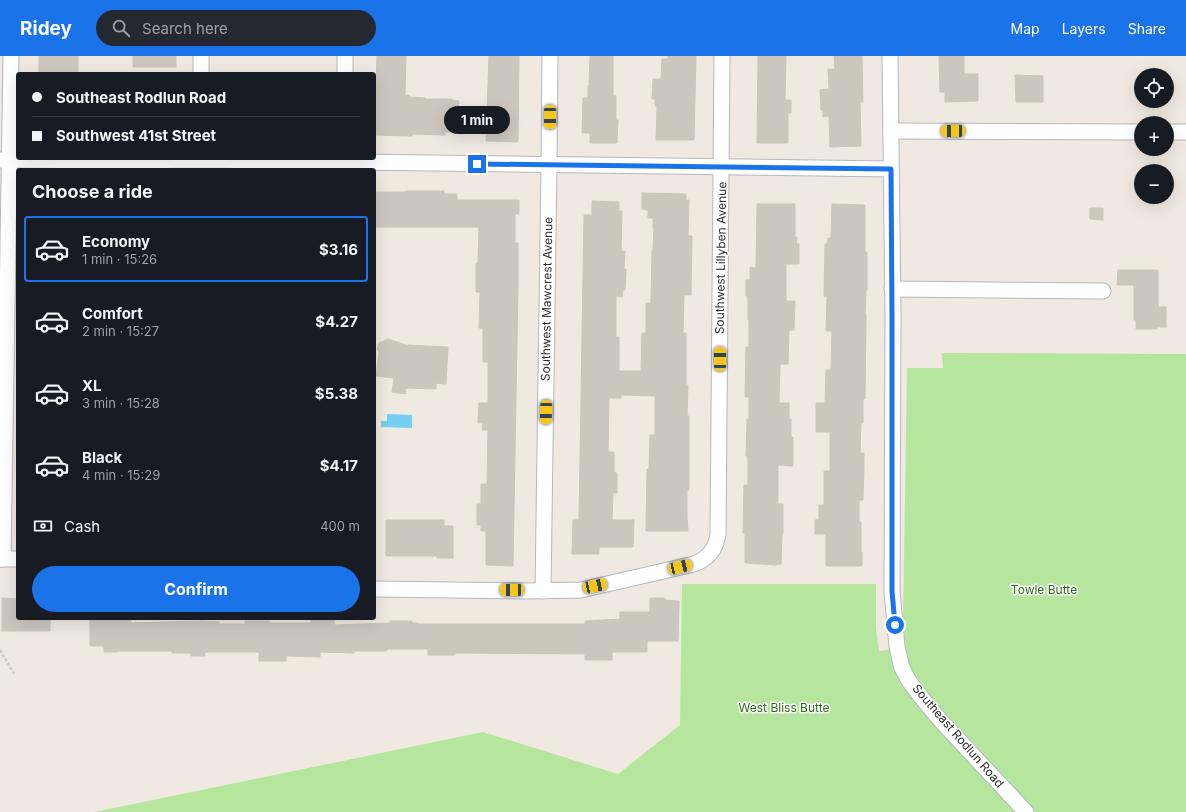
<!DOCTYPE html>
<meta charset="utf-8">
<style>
body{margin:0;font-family:Inter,sans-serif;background:#242831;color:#f1f3f6;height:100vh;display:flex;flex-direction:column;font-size:15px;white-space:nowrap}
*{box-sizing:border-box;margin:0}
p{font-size:13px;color:#9ea1a6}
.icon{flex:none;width:22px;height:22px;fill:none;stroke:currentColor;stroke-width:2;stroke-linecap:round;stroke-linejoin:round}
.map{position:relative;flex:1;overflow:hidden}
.panel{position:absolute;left:16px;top:112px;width:360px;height:452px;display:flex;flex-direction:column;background:#171b24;border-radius:4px;box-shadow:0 4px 16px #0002}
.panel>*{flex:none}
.hud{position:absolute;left:16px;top:16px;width:360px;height:88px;border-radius:4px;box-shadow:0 4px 16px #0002;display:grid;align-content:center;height:88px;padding:0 16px;background:#171b24}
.buttons{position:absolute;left:1134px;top:12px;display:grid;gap:8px}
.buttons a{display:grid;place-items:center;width:40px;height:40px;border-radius:50%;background:#171b24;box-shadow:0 4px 16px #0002;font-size:20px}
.end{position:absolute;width:18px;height:18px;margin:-9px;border:5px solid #1a73e8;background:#fff;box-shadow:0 0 0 2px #fff}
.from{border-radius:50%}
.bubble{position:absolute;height:28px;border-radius:14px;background:#171b24;box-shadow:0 4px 16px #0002;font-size:13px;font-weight:700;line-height:28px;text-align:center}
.car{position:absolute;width:12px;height:24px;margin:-12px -6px;border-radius:5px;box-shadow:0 0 3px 1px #0007;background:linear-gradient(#f5c518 24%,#345 0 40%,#f5c518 0 76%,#345 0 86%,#f5c518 0)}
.hud b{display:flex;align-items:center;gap:14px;height:38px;font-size:15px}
.hud b+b{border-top:1px solid #363941}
.hud i{width:10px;height:10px;background:#f1f3f6}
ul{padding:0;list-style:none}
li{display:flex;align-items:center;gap:12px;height:66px;margin:0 8px 6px;padding:0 8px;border:2px solid transparent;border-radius:4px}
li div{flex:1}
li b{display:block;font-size:15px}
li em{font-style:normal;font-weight:700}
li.active{border-color:#1a73e8}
li>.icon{width:36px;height:36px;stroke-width:1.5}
h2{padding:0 16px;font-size:18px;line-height:48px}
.pay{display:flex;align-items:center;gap:10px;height:44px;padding:0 16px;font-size:15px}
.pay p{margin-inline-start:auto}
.button{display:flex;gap:8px;margin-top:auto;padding:8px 16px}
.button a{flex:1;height:46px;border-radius:24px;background:#1a73e8;color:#fff;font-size:16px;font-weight:700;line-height:46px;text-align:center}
header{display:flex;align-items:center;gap:24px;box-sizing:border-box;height:56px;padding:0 20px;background:#1a73e8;color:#fff}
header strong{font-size:19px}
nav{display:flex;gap:22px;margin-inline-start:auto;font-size:14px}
.search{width:280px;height:36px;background:#242831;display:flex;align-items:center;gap:10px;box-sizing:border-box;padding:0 14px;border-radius:22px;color:#9ea1a6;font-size:15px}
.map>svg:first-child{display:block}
.green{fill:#b6e59e}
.water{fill:#75cff0}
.building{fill:#cbc7bf;stroke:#cbc5ba}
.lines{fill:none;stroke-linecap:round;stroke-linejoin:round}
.minor-casing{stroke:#b4b7c1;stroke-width:17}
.path{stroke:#c9c9c9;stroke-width:2.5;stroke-dasharray:3 2;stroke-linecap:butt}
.minor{stroke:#fff;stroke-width:15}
.route{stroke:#1a73e8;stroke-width:5}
.labels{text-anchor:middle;stroke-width:3;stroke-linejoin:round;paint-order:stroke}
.street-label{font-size:12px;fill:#2e2e2e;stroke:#fff}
.park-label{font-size:12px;fill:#2c6e1b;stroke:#fff}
</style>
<header>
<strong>Ridey</strong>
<div class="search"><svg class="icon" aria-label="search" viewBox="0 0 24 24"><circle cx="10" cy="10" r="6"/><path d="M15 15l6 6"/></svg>Search here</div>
<nav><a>Map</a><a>Layers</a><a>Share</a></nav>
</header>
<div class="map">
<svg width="1186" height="756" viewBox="0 0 1186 756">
<rect width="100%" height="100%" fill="#efe9e1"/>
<polygon class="green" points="942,297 1186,298 1186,756 95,756 483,676 618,718 680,669 682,528 876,528 876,573 879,595 906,591 903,571 907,312 943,312"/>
<polygon class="water" points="387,358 412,359 412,372 381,371 381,365 387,365"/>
<g class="building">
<rect x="39" y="0" width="39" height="18"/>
<rect x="133" y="0" width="43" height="11"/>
<polygon points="377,0 406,0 405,39 409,39 409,41 425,42 425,43 452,43 452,44 459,45 458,76 445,76 445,79 412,78 412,80 374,79 374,28 376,28"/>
<polygon points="489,0 519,0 518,86 486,85"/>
<polygon points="590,0 613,0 613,40 616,40 616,64 618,64 617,87 590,87 590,77 582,77 583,42 588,42 588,29 589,30"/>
<polygon points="668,0 696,0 694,84 656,84 657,50 655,50 655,43 652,43 653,23 661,23 662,3 668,3"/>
<polygon points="758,0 786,0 785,44 791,44 791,57 788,57 788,87 757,87"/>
<polygon points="834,0 862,0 863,46 860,46 861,90 830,91 829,60 823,61 823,54 821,54 820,34 829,33 828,13 835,13"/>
<polygon points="939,0 964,0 964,18 978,18 978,45 945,46 945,36 940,36"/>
<polygon points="1015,19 1043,20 1043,46 1016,46"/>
<polygon points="405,135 444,135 444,138 457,138 457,144 519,144 519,158 515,158 515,187 518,187 518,229 513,510 486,509 486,475 481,475 481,469 477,469 477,448 481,448 481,428 487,428 488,374 482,374 483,367 478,367 479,347 488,347 488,306 483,306 483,272 479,272 480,236 476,236 476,207 478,207 479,171 374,171 374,136 405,136"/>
<polygon points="642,137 686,138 686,144 689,144 688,180 692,180 691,239 684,239 683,277 686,277 686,329 688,329 687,360 689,360 689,434 687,434 687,462 688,475 646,475 647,413 649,413 650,379 655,379 655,340 621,339 621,342 609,342 608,396 614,396 614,416 617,417 617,437 613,437 612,464 634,464 633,491 599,491 599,498 572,498 573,464 579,464 584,159 592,159 592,145 619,146 619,155 622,155 621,195 625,195 624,213 626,213 625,234 623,234 622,241 616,240 616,281 619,281 619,315 641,315 642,277 646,277 646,247 651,247 652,195 653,195 654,172 653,172 653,162 648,162 648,154 642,153"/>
<polygon points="757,148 795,148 795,181 797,181 796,188 799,188 799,208 786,208 786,245 795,245 794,274 789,274 788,308 780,308 779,347 789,347 789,363 791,363 791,381 793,381 793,410 778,409 778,448 783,448 783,477 782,477 781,508 776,509 745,507 745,477 743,477 744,429 748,429 748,400 746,400 747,363 749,363 749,341 745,341 746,291 749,291 749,264 748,264 748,240 746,240 746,224 750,224 750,211 756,212"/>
<polygon points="832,148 865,149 865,196 867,196 867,234 866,234 865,259 866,259 865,343 863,343 863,367 861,367 860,397 864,397 864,410 863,444 859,444 859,466 861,466 861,496 862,496 862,510 826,510 826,478 815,478 815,464 819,464 819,449 824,449 824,415 830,415 830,376 816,376 816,347 825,347 826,314 831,314 832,275 826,275 827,240 824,240 825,188 827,188 828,182 831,182"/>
<polygon points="1090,152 1103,152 1103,164 1090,163"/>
<polygon points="1118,214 1158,214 1158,251 1166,251 1166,271 1157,271 1157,273 1136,273 1136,264 1134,264 1134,229 1117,229"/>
<polygon points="388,283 406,289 448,291 446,328 436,327 436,333 406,332 405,338 392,336 394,322 376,320 379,296 377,293 379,287"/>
<polygon points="386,464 444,464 444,470 453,470 453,502 437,502 437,500 386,500"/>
<polygon points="2,542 18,543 18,562 50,562 50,575 2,575"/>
<polygon points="650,542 665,542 665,544 679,545 678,585 647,585 647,596 612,596 612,604 585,604 585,598 455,597 455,599 428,599 428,593 387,593 387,595 354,595 354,597 320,596 320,601 286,600 286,605 259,605 259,596 205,596 205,600 191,600 191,597 172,597 172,595 117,595 117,596 104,596 104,590 90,590 90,562 131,562 131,567 201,565 219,566 219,568 245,568 245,565 269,565 269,567 311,567 311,563 334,563 334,569 390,567 390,565 412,565 412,567 418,567 418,568 585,568 585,565 620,563 620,556 650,556"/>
</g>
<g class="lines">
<g class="minor-casing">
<g id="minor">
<polyline points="890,0 893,259 892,535 897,591 902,612 909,625 921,641 941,665 1026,756"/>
<polyline points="201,18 201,0"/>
<polyline points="345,18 345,0"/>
<polyline points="891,75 1141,76"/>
<polyline points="1167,76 1186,76"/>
<polyline points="0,104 124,105 200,104 891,113"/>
<polyline points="892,233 1103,235"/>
<polyline points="0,503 18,503"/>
<polyline points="3,503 11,0"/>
<path d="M374 533 528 535 581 534 694 508C708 503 716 493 718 478L722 0"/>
<polyline points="543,535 549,109 550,0"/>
</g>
</g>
<polyline class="path" points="0,594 15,619"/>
<use href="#minor" class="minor"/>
</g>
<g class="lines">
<polyline class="route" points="477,108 891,113 892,259 892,535 895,569"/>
</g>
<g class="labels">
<g class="street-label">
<text transform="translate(721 202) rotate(-89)" y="4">Southwest Lillyben Avenue</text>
<text transform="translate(547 243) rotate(-89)" y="4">Southwest Mawcrest Avenue</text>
<text transform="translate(958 680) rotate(49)" y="4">Southeast Rodlun Road</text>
</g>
<g class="park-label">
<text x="1044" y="538">Towle Butte</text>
<text x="784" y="656">West Bliss Butte</text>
</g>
</g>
</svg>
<div class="buttons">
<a><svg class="icon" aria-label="locate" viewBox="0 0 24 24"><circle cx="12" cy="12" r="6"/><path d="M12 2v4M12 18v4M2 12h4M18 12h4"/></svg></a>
<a>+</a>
<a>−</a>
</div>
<i class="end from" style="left:895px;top:569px"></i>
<i class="end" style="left:477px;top:108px"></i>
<div class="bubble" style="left:444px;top:50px;width:66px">1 min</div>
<i class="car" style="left:550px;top:61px;rotate:180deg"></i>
<i class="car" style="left:953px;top:75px;rotate:270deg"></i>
<i class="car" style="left:720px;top:303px;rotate:0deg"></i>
<i class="car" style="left:546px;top:356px;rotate:181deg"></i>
<i class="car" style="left:680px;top:511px;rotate:77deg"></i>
<i class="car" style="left:595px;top:530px;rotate:78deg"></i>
<i class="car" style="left:512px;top:534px;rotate:270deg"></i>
<div class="hud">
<b><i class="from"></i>Southeast Rodlun Road</b>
<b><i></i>Southwest 41st Street</b>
</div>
<section class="panel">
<h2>Choose a ride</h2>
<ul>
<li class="active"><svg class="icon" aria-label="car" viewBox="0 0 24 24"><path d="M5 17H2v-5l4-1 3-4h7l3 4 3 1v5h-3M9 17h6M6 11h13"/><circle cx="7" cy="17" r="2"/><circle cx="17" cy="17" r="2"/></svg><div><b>Economy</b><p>1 min · 15:26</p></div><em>$3.16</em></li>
<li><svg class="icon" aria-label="car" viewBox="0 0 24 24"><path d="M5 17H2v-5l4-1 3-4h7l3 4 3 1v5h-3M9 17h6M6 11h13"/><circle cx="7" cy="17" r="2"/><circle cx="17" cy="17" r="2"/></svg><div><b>Comfort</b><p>2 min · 15:27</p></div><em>$4.27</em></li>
<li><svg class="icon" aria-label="car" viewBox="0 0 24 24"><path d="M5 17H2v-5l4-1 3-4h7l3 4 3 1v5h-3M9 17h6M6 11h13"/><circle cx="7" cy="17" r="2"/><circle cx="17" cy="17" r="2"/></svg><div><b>XL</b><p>3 min · 15:28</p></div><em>$5.38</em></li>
<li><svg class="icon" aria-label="car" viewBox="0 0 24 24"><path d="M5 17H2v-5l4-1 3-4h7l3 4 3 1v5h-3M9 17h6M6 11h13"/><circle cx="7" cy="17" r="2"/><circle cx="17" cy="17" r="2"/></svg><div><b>Black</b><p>4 min · 15:29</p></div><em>$4.17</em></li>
</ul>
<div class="pay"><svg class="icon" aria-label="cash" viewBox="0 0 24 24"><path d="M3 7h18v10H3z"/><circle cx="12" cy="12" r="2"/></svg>Cash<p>400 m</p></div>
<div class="button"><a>Confirm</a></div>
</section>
</div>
